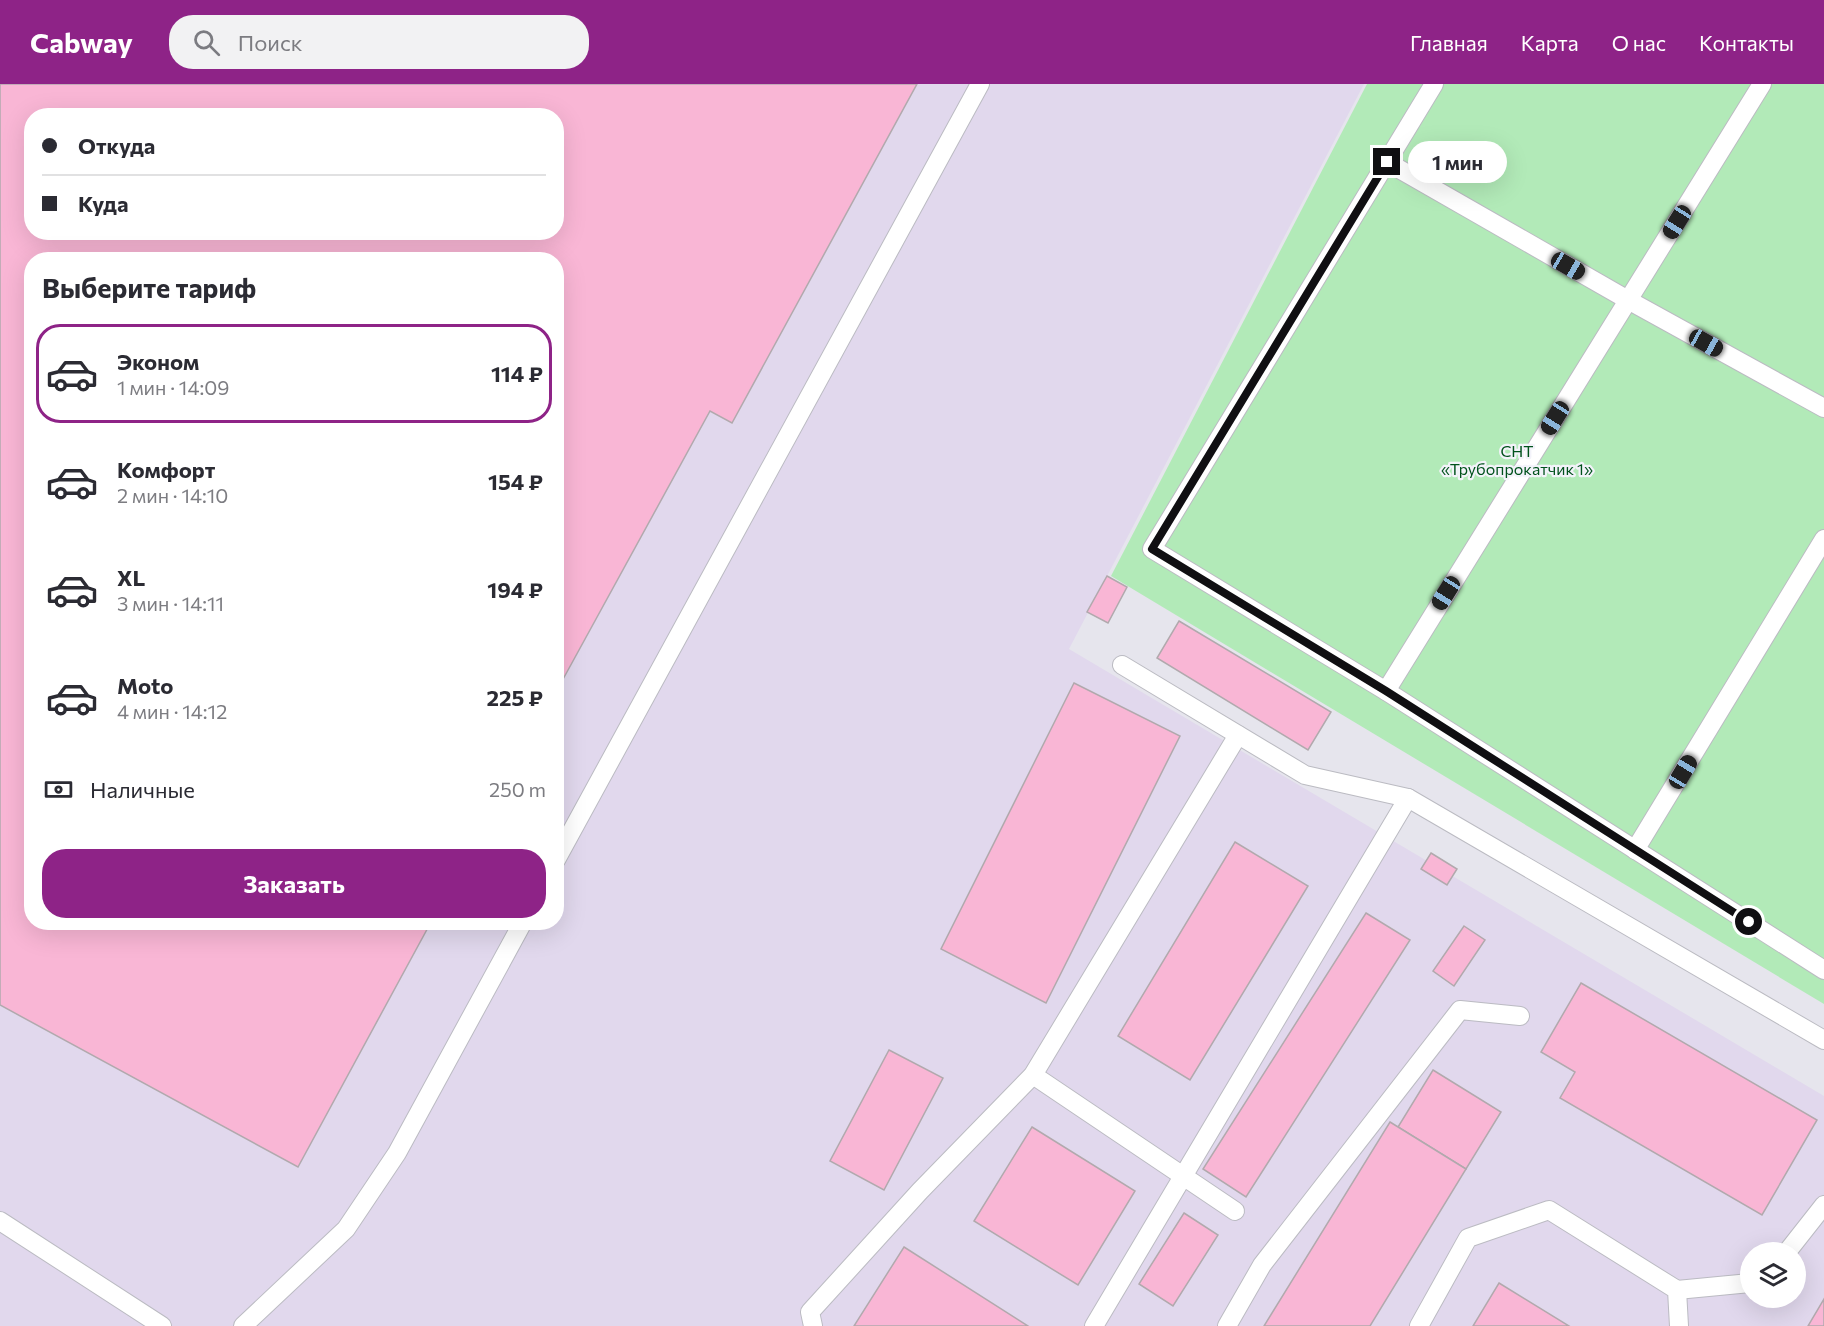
<!DOCTYPE html>
<html lang="ru">
<meta charset="utf-8">
<style>
body{margin:0;font-family:Commissioner,sans-serif;background:#f2f2f3;color:#2b2b33;height:100vh;display:flex;flex-direction:column;font-size:22px;white-space:nowrap}
*{box-sizing:border-box;margin:0}
p{font-size:20px;color:#7c7c81}
.icon{flex:none;width:33px;height:33px;fill:none;stroke:currentColor;stroke-width:2;stroke-linecap:round;stroke-linejoin:round}
.map{position:relative;flex:1;overflow:hidden}
.panel{position:absolute;left:24px;top:168px;width:540px;height:678px;display:flex;flex-direction:column;background:#fff;border-radius:24px;box-shadow:0 6px 24px #0002}
.panel>*{flex:none}
.hud{position:absolute;left:24px;top:24px;width:540px;height:132px;border-radius:24px;box-shadow:0 6px 24px #0002;display:grid;align-content:center;height:132px;padding:0 18px;background:#fff}
.buttons{position:absolute;left:1740px;top:1158px;display:grid;gap:12px}
.buttons a{display:grid;place-items:center;width:66px;height:66px;border-radius:50%;background:#fff;box-shadow:0 6px 24px #0002;font-size:30px}
.end{position:absolute;width:27px;height:27px;margin:-14px;border:8px solid #100f12;background:#fff;box-shadow:0 0 0 3px #fff}
.from{border-radius:50%}
.bubble{position:absolute;height:42px;border-radius:21px;background:#fff;box-shadow:0 6px 24px #0002;font-size:20px;font-weight:700;line-height:42px;text-align:center}
.car{position:absolute;width:18px;height:36px;margin:-18px -9px;border-radius:8px;box-shadow:0 0 4px 2px #0007;background:linear-gradient(#222 24%,#8ab4d8 0 40%,#222 0 76%,#8ab4d8 0 86%,#222 0)}
.hud b{display:flex;align-items:center;gap:21px;height:57px;font-size:22px}
.hud b+b{border-top:2px solid #e1e1e2}
.hud i{width:15px;height:15px;background:#2b2b33}
ul{padding:0;list-style:none}
li{display:flex;align-items:center;gap:18px;height:99px;margin:0 12px 9px;padding:0 6px;border:3px solid transparent;border-radius:24px}
li div{flex:1}
li b{display:block;font-size:22px}
li em{font-style:normal;font-weight:700}
li.current{border-color:#8e2387}
li>.icon{width:54px;height:54px;stroke-width:1.5}
h2{padding:0 18px;font-size:27px;line-height:72px}
.pay{display:flex;align-items:center;gap:15px;height:66px;padding:0 18px;font-size:22px}
.pay p{margin-inline-start:auto}
.action{display:flex;gap:12px;margin-top:auto;padding:12px 18px}
.action a{flex:1;height:69px;border-radius:24px;background:#8e2387;color:#fff;font-size:24px;font-weight:700;line-height:69px;text-align:center}
header{display:flex;align-items:center;gap:36px;box-sizing:border-box;height:84px;padding:0 30px;background:#8e2387;color:#fff}
header strong{font-size:28px}
nav{display:flex;gap:33px;margin-inline-start:auto;font-size:21px}
.search{width:420px;height:54px;background:#f2f2f3;display:flex;align-items:center;gap:15px;box-sizing:border-box;padding:0 21px;border-radius:24px;color:#7c7c81;font-size:22px}
.map>svg:first-child{display:block}
.industrial{fill:#e1d8ed;fill-rule:evenodd}
.green{fill:#b2eab8}
.building{fill:#f9b6d5;stroke:#b1a9ad;stroke-width:1.5;fill-rule:evenodd}
.lines{fill:none;stroke-linecap:round;stroke-linejoin:round}
.lane-casing{stroke:#bbbbc2;stroke-width:20}
.lane{stroke:#fff;stroke-width:18}
.route{stroke:#100f12;stroke-width:8}
.labels{text-anchor:middle;stroke-width:4.5;stroke-linejoin:round;paint-order:stroke}
.park-label{font-size:16px;fill:#00521c;stroke:#f3f3fa}
</style>
<header>
<strong>Cabway</strong>
<div class="search"><svg class="icon" aria-label="search" viewBox="0 0 24 24"><circle cx="10" cy="10" r="6"/><path d="M15 15l6 6"/></svg>Поиск</div>
<nav><a>Главная</a><a>Карта</a><a>О нас</a><a>Контакты</a></nav>
</header>
<div class="map">
<svg width="1824" height="1242" viewBox="0 0 1824 1242">
<rect width="100%" height="100%" fill="#e6e5ed"/>
<path class="industrial" d="M0 0H1364L1069 565 1824 1012V1242H0ZM32 32H556V148H32ZM32 176H556V838H32ZM1750 1168H1796V1214H1750Z"/>
<polygon class="green" points="1367,0 1824,0 1824,920 1111,492"/>
<g class="building">
<path d="M0 0H917L732 339 710 327 556 608V176H32V838H431L298 1083 0 921ZM32 32H556V148H32Z"/>
<polygon points="1107,492 1127,503 1108,539 1087,528"/>
<polygon points="1179,537 1331,628 1308,666 1157,574"/>
<polygon points="1074,599 1180,652 1046,919 941,865"/>
<polygon points="1235,758 1308,802 1190,996 1118,952"/>
<polygon points="1431,769 1457,785 1447,801 1421,785"/>
<polygon points="1366,829 1410,856 1246,1113 1203,1085"/>
<polygon points="1464,842 1485,856 1454,902 1433,887"/>
<polygon points="1581,899 1817,1036 1762,1131 1560,1014 1575,988 1541,968"/>
<polygon points="889,966 943,994 884,1106 830,1077"/>
<polygon points="1433,986 1501,1028 1466,1085 1398,1043"/>
<polygon points="1390,1038 1466,1085 1370,1242 1264,1242"/>
<polygon points="1032,1043 1135,1107 1078,1201 974,1137"/>
<polygon points="1184,1129 1218,1151 1173,1222 1139,1200"/>
<polygon points="904,1163 1028,1242 854,1242"/>
<polygon points="1499,1199 1569,1242 1473,1242"/>
<polygon points="1824,1215 1824,1242 1808,1242"/>
</g>
<g class="lines">
<g class="lane-casing">
<g id="lane">
<polyline points="1434,0 1152,465 1386,607 1824,886"/>
<polyline points="1387,78 1628,216 1824,324"/>
<polyline points="1122,581 1305,691 1408,714 1824,956"/>
<polyline points="1386,607 1762,0"/>
<polyline points="1635,766 1824,455"/>
<polyline points="556,776 980,0"/>
<polyline points="1033,991 1235,1127"/>
<polyline points="0,1137 162,1242"/>
<polyline points="1787,1168 1824,1121"/>
<polyline points="1677,1206 1750,1199"/>
<polyline points="243,1242 346,1145 397,1069 523,838"/>
<polyline points="813,1242 810,1228 920,1107 1033,991 1238,651"/>
<polyline points="1094,1242 1408,714"/>
<polyline points="1227,1242 1262,1181 1460,926 1520,932"/>
<polyline points="1419,1242 1468,1154 1549,1126 1677,1206 1679,1242"/>
</g>
</g>
<use href="#lane" class="lane"/>
</g>
<g class="lines">
<polyline class="route" points="1387,78 1152,465 1386,607 1749,838"/>
</g>
<g class="labels">
<g class="park-label">
<text x="1517" y="373">СНТ<tspan x="1517" dy="18">«Трубопрокатчик 1»</tspan></text>
</g>
</g>
</svg>
<div class="buttons">
<a><svg class="icon" aria-label="layers" viewBox="0 0 24 24"><path d="M12 4l9 5-9 5-9-5zM3 14l9 5 9-5"/></svg></a>
</div>
<i class="end from" style="left:1749px;top:838px"></i>
<i class="end" style="left:1387px;top:78px"></i>
<div class="bubble" style="left:1408px;top:57px;width:99px">1 мин</div>
<i class="car" style="left:1677px;top:138px;rotate:212deg"></i>
<i class="car" style="left:1568px;top:182px;rotate:120deg"></i>
<i class="car" style="left:1706px;top:259px;rotate:119deg"></i>
<i class="car" style="left:1555px;top:334px;rotate:212deg"></i>
<i class="car" style="left:1446px;top:509px;rotate:212deg"></i>
<i class="car" style="left:1683px;top:688px;rotate:31deg"></i>
<div class="hud">
<b><i class="from"></i>Откуда</b>
<b><i></i>Куда</b>
</div>
<section class="panel">
<h2>Выберите тариф</h2>
<ul>
<li class="current"><svg class="icon" aria-label="car" viewBox="0 0 24 24"><path d="M5 17H2v-5l4-1 3-4h7l3 4 3 1v5h-3M9 17h6M6 11h13"/><circle cx="7" cy="17" r="2"/><circle cx="17" cy="17" r="2"/></svg><div><b>Эконом</b><p>1 мин · 14:09</p></div><em>114 ₽</em></li>
<li><svg class="icon" aria-label="car" viewBox="0 0 24 24"><path d="M5 17H2v-5l4-1 3-4h7l3 4 3 1v5h-3M9 17h6M6 11h13"/><circle cx="7" cy="17" r="2"/><circle cx="17" cy="17" r="2"/></svg><div><b>Комфорт</b><p>2 мин · 14:10</p></div><em>154 ₽</em></li>
<li><svg class="icon" aria-label="car" viewBox="0 0 24 24"><path d="M5 17H2v-5l4-1 3-4h7l3 4 3 1v5h-3M9 17h6M6 11h13"/><circle cx="7" cy="17" r="2"/><circle cx="17" cy="17" r="2"/></svg><div><b>XL</b><p>3 мин · 14:11</p></div><em>194 ₽</em></li>
<li><svg class="icon" aria-label="car" viewBox="0 0 24 24"><path d="M5 17H2v-5l4-1 3-4h7l3 4 3 1v5h-3M9 17h6M6 11h13"/><circle cx="7" cy="17" r="2"/><circle cx="17" cy="17" r="2"/></svg><div><b>Moto</b><p>4 мин · 14:12</p></div><em>225 ₽</em></li>
</ul>
<div class="pay"><svg class="icon" aria-label="cash" viewBox="0 0 24 24"><path d="M3 7h18v10H3z"/><circle cx="12" cy="12" r="2"/></svg>Наличные<p>250 m</p></div>
<div class="action"><a>Заказать</a></div>
</section>
</div>
